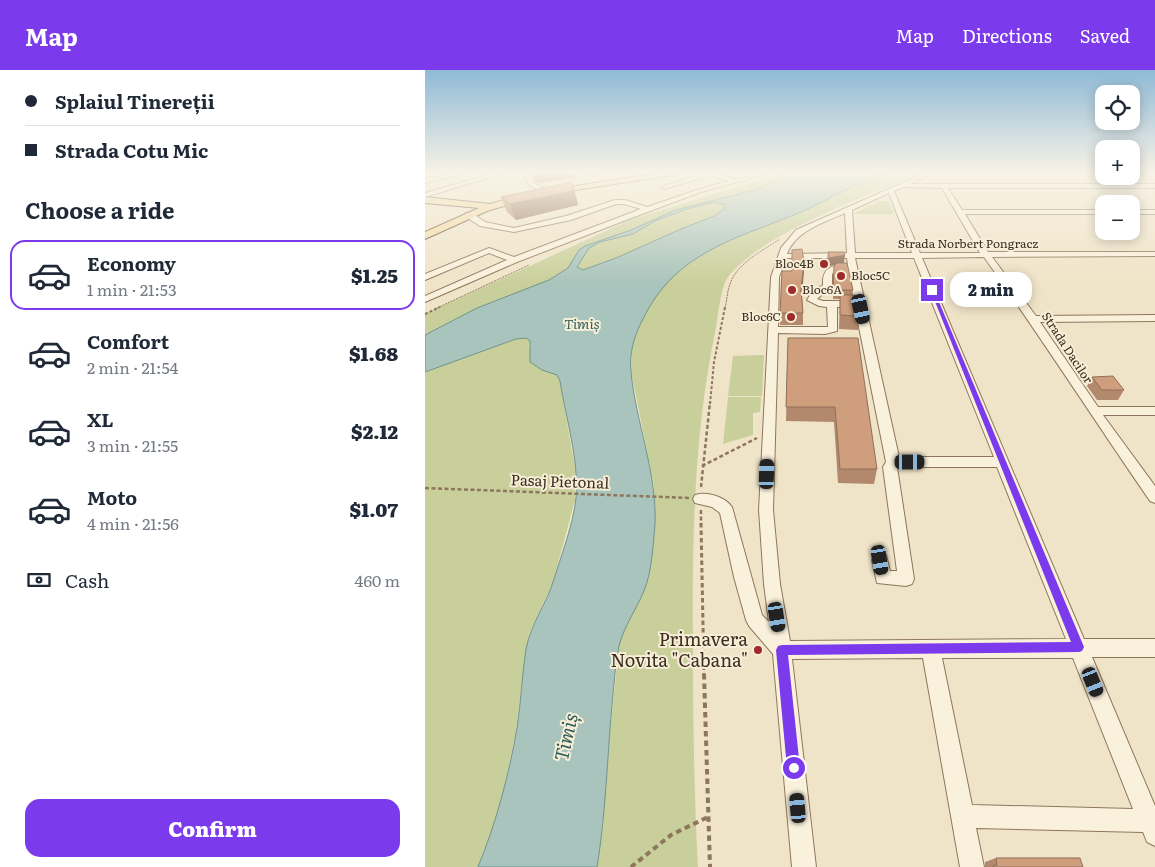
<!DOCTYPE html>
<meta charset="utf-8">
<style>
body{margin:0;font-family:Literata,serif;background:#f6f6f7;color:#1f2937;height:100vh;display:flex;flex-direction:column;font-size:19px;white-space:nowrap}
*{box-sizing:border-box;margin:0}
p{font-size:16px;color:#747a83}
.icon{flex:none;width:28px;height:28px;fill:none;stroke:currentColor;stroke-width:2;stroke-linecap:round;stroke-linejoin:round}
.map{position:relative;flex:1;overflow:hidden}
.panel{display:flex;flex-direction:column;background:#fff;width:425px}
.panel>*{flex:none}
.banner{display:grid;align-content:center;height:110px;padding:0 25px;background:#fff}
.tools{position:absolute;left:670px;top:15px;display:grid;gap:10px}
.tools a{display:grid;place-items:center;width:45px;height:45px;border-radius:10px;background:#fff;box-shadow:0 2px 12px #0003;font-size:25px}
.end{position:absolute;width:22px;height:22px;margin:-11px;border:6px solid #7c3aed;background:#fff;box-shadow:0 0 0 2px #fff}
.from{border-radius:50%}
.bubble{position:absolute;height:35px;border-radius:15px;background:#fff;box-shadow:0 2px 12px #0003;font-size:16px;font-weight:800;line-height:35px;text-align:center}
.car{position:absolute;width:15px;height:30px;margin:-15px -8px;border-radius:6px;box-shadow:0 0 4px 1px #0007;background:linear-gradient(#222 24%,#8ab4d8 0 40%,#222 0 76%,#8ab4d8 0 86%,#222 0)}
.banner b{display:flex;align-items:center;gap:18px;height:48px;font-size:19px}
.banner b+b{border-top:1px solid #e0e1e3}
.banner i{width:12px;height:12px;background:#1f2937}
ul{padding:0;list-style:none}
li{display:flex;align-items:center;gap:15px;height:70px;margin:0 10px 8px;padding:0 15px;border:2px solid transparent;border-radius:15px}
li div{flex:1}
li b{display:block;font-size:19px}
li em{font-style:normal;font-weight:800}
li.on{border-color:#7c3aed}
li>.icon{width:45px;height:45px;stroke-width:1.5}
h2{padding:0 25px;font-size:22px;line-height:60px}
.pay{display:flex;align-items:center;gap:12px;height:55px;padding:0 25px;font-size:19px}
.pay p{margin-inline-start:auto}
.button{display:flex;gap:10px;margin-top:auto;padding:10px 25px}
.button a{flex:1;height:58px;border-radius:15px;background:#7c3aed;color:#fff;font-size:20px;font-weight:800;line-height:58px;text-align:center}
header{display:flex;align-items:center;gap:30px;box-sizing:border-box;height:70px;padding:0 25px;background:#7c3aed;color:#fff}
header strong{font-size:24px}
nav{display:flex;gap:28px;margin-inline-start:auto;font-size:18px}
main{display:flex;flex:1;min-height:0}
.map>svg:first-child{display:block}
.green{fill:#c9cf9b}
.water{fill:#a9c4bc;stroke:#6f938a;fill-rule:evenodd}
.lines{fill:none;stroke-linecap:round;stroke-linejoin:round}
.minor-casing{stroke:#8d765c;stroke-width:2}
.major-casing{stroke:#5b4430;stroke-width:2}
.path-far4{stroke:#8d765c;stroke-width:1;stroke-dasharray:2 1;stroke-linecap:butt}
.path-far3{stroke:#8d765c;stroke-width:2;stroke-dasharray:3 2;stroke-linecap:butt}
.path-far2{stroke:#8d765c;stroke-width:2.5;stroke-dasharray:4 2.5;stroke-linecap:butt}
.path-far1{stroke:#8d765c;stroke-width:3;stroke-dasharray:4.5 3;stroke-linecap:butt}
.path{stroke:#8d765c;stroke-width:4;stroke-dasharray:5.5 4;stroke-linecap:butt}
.minor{fill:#faf1dc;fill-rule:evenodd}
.major{fill:#f3d9a0;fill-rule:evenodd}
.wall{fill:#b2896c}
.shaded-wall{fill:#916f58}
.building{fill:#cf9f7d;stroke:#916f58}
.route{fill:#7c3aed}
.poi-dot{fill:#9e2a2b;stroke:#f7eed8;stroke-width:2}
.labels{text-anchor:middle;stroke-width:4;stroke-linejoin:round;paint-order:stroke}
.far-street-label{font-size:12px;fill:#3d2e20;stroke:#f7eed8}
.far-poi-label{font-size:12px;fill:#3d2e20;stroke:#f7eed8;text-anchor:end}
.far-water-label{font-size:14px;font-style:italic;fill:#2f5d5a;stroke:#f7eed8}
.street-label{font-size:15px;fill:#3d2e20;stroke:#f7eed8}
.near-poi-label{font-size:18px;fill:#3d2e20;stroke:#f7eed8;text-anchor:end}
.near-water-label{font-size:19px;font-style:italic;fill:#2f5d5a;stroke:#f7eed8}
</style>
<header>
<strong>Map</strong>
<nav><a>Map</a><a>Directions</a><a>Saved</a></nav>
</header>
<main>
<section class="panel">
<div class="banner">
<b><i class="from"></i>Splaiul Tinereții</b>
<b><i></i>Strada Cotu Mic</b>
</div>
<h2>Choose a ride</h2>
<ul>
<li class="on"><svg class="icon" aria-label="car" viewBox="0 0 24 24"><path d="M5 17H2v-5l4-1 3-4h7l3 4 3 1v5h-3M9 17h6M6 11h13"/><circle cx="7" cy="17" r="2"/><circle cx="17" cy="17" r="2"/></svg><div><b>Economy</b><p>1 min · 21:53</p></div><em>$1.25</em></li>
<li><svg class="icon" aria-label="car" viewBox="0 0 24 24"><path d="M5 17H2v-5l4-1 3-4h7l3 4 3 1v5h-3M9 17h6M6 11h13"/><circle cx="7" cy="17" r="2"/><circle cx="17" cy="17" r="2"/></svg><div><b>Comfort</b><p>2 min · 21:54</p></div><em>$1.68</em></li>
<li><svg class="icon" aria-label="car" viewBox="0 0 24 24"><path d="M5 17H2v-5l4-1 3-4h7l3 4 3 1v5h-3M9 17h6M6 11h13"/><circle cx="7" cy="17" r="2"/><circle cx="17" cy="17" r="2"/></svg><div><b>XL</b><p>3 min · 21:55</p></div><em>$2.12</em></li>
<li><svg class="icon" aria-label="car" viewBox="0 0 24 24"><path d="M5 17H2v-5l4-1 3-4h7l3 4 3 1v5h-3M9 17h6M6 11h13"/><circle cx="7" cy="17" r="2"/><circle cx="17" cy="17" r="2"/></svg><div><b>Moto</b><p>4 min · 21:56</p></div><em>$1.07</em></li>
</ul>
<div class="pay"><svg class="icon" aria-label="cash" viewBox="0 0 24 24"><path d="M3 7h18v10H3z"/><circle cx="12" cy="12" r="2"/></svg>Cash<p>460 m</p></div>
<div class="button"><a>Confirm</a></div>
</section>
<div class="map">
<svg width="730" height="797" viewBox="0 0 730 797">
<rect width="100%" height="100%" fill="#f0e4c8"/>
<g class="green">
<polygon points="359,103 372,103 329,120 251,140 206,160 160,176 143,198 124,210 52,238 0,265 0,244 207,149"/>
<path d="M461 103H496C446 124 335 164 303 207 296 216 293 245 291 258 269 361 267 467 268 572 268 647 269 722 273 797H172L178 757 184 673 194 575 230 453 229 416 206 301 207 275 215 255 224 235 245 207 279 182 390 135 409 124Z"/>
<polygon points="454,131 463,131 469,144 428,144"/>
<polygon points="289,132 300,134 298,140 289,146 256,159 191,188 158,200 153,199 152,197 164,178 175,172 208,164 230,151 262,139"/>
<polygon points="102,268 105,271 104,276 117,300 132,305 135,311 150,398 150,430 128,512 105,562 101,580 91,661 78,724 70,753 53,797 0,797 0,302 91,269"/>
<polygon points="339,285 337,326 303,326 308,286"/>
<polygon points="303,327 336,327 335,342 328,343 328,365 298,374"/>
</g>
<path class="water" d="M372 103H461C431 113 405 129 376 142 312 169 251 181 218 249 209 266 204 283 206 302 211 353 232 402 230 454 228 476 227 501 219 521 211 540 199 556 194 576 190 595 189 616 187 635 182 689 181 743 172 797H53C71 753 84 705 92 658 96 632 97 605 101 579 106 553 122 533 129 509 137 483 148 455 151 428 154 389 141 349 135 311L132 305 117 300 105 292V271L101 268 91 269 0 302V265L52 238 124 210 143 198 154 180 160 176 206 160 251 140 329 120ZM289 132 300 135 298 140 289 146 256 159 191 188 158 200 152 197 164 178 175 172 208 164 230 151 262 139Z"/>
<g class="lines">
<g class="minor-casing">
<g id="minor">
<polygon points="30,103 41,103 0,113 0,109"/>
<polygon points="70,103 79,103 0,127 0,123"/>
<polygon points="99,103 105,103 109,113 118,118 121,124 117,124 114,120 104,115"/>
<polygon points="148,103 154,103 156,107 151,108"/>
<polygon points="166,103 172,103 173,104 170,106"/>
<path d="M281 103C292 103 306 109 312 109 323 108 333 102 344 103L276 122 209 147 92 192 0 232V226L82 190 64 183 0 210V204L64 178 89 187 216 139 199 134H191L146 150 89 162 55 156 41 147V143H47L60 152 89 158 141 146 190 130H200L222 137 272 120 304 111 287 105 239 119 236 117Z"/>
<path d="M500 103H508L485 114H730V118H523L537 140H679V144H540L563 182H730V186L567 187 611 246 730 245V251L615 252 673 337H730V345H678L730 416V433L725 431C669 350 616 267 559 187L497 188 659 569H730V587H667L730 736V776L722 772 718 762 551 758 559 797H535L498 588 367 589 391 797H367L348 584 324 556 321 550 309 507 295 443 287 437 270 433 268 429 270 425C282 421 300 427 307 437L337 545 344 552 339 514 334 440 346 207 356 178 371 160ZM479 117 517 118 555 183H495L469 121ZM464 123 487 183H430L427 140ZM420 143 422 183 362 184C370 161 400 152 420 143ZM361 188H422L423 195C407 195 397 197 398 215L387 222 382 230 394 236 402 237 403 257H353L354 207ZM430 188H489L569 387H474ZM411 200H423L429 231H398L392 229 407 216V204ZM412 237H430L461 392 458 397 472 501H465L461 485 455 483 449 485 447 490 452 513 481 516 487 514 489 509 472 397H572L641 569 365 571 355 514 348 440 353 263 400 264 412 261ZM517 588H648L708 739 547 735Z"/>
<rect x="706" y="140" width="24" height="4"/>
</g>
</g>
<g class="major-casing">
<g id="major">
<polygon points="234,103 252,103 248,105 125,124 121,122 125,120"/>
<polygon points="100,124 104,127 103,129 62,141 0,169 0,162 54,138 0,133 0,127 65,134"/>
</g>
</g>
<g class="path-far4">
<polyline points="348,106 358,103"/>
<polyline points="12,238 104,195"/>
<path d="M300 238C302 231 302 222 305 214 312 193 337 181 355 169"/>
</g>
<g class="path-far3">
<polyline points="0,244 15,237"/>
<polyline points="285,334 289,292 300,237"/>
</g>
<g class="path-far2">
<polyline points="277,396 332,368"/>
<polyline points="276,417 285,332"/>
<polyline points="0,418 264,428"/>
<polyline points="276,440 276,454"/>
</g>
<polyline class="path-far1" points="276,453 279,606"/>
<g class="path">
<polyline points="279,604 285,797"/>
<polyline points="206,797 246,765 283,747"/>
</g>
<use href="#minor" class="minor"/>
<use href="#major" class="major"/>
</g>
<g class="wall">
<polygon points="106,103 147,103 149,108 112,113"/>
<polygon points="151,126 153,135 91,150 82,142 76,127"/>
<polygon points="403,182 419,193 428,220 427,225 434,246 433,260 414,259 415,229 408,229 409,196 411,195 404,196 402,190"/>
<polygon points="379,192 377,225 378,243 378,255 355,255 355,243 367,201"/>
<polygon points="363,268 452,399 449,414 413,413 409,352 361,351"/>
<polygon points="667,307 699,320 693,330 672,330 662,316"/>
<polygon points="571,788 658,797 560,797 560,792"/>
</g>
<g class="shaded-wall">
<polygon points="109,103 147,103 149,108 112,113"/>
<polygon points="157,103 165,103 165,105 158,106"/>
<polygon points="147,112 153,135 91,150 85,134"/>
<polygon points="420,185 419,193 404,196 404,188"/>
<polygon points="379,192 379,203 376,231 376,219"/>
</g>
<g class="building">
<polygon points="147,112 148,121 85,134 76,127"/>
<polygon points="377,179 379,192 376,219 378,243 355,243 357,201 367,201 367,180"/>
<polygon points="403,182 419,182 420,185 404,188"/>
<polygon points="412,193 422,193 428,220 408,220 409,196"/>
<polygon points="415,225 430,225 434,246 415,245"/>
<polygon points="363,268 433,268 452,399 415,399 410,337 361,337"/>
<polygon points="688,306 699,320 677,320 667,307"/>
<polygon points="571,788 655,788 658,797 568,797 568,796 572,795"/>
</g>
<linearGradient id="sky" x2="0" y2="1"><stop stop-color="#8fbad6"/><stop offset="0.48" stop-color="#f8f3e6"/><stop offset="1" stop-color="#f8f3e6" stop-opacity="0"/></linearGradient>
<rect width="730" height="214" fill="url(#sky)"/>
<polygon class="route" points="505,219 509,220 659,577 657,581 654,582 363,585 375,698 373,703 369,705 364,703 362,698 351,580 353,576 357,575 646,572"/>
<g class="poi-dot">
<circle cx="399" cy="194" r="5"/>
<circle cx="416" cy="206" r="5"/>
<circle cx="367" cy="220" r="5"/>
<circle cx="366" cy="247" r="5"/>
<circle cx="333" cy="580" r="5"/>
</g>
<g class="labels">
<g class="far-street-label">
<text x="543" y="178">Strada Norbert Pongracz</text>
<text transform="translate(642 278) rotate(57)" y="4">Strada Dacilor</text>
</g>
<g class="far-poi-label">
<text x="389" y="198">Bloc4B</text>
<text x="426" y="210" text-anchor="start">Bloc5C</text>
<text x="377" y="224" text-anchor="start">Bloc6A</text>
<text x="356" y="251">Bloc6C</text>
</g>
<g class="far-water-label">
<text x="157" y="259">Timiș</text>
</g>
<g class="street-label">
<text transform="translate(135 412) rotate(2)" y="5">Pasaj Pietonal</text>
</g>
<g class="near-poi-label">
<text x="323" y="576">Primavera<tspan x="323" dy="21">Novita "Cabana"</tspan></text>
</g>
<g class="near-water-label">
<text transform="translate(141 667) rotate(-77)" y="7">Timiș</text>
</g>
</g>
</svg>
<div class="tools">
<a><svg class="icon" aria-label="locate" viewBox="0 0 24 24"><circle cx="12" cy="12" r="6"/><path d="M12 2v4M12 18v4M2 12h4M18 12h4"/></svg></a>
<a>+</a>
<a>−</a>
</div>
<i class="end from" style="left:369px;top:698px"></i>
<i class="end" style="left:507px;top:220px"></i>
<div class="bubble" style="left:525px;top:202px;width:82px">2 min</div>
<i class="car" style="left:436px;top:239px;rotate:168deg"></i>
<i class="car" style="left:485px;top:392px;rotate:90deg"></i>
<i class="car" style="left:342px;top:404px;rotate:2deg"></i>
<i class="car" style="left:455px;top:490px;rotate:171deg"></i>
<i class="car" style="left:352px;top:547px;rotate:171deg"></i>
<i class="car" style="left:668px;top:612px;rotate:158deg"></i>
<i class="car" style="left:373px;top:738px;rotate:355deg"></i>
</div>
</main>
